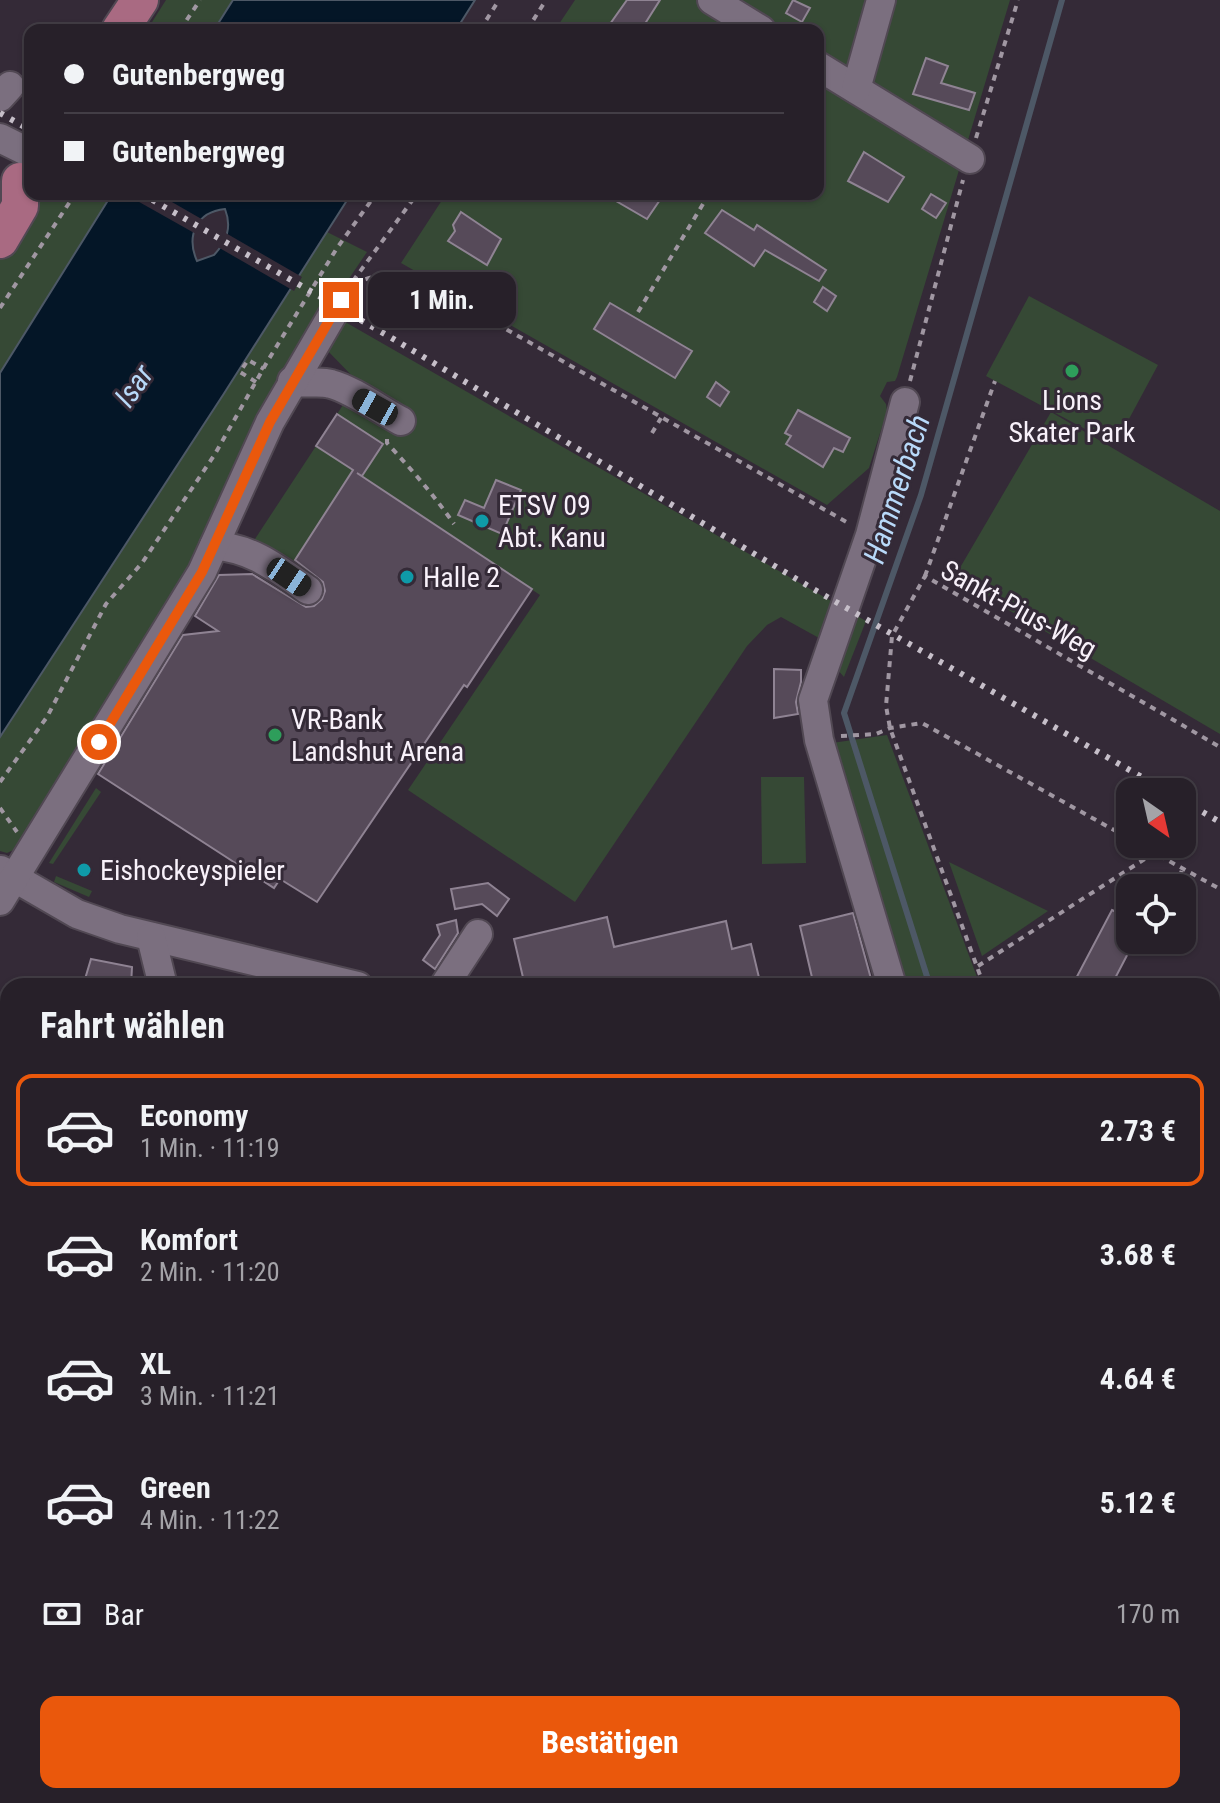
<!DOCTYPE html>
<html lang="de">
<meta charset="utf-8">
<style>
body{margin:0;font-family:"Roboto Condensed",sans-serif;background:#332d35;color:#f1f3f6;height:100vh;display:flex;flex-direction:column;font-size:30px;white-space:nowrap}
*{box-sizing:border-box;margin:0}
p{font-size:26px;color:#a4a3a8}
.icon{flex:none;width:44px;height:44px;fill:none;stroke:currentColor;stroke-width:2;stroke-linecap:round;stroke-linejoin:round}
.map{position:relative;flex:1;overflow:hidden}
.panel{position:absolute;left:0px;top:978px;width:1220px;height:826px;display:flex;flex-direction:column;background:#272029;border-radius:24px 24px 0 0;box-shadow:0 2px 6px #0004,0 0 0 2px #433e46}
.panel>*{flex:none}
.top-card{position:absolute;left:24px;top:24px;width:800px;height:176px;border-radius:16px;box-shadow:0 2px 6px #0004,0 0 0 2px #433e46;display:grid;align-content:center;height:176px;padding:0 40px;background:#272029}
.needle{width:52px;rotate:146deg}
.fabs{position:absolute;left:1116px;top:778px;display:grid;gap:16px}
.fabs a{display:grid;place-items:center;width:80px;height:80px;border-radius:16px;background:#272029;box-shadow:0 2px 6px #0004,0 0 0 2px #433e46;font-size:40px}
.end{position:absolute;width:36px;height:36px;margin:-18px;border:10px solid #ea580c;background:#fff;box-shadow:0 0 0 4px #fff}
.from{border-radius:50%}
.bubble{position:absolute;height:56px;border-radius:16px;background:#272029;box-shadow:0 2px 6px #0004,0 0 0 2px #433e46;font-size:26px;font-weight:700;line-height:56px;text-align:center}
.car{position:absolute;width:24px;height:48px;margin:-24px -12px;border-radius:10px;box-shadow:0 0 6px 2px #0007;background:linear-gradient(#222 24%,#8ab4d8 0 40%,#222 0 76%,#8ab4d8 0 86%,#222 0)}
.top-card b{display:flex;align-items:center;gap:28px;height:76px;font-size:30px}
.top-card b+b{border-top:2px solid #433e46}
.top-card i{width:20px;height:20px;background:#f1f3f6}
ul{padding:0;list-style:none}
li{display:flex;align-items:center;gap:24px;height:112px;margin:0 16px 12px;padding:0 24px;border:4px solid transparent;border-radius:16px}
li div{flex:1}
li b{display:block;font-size:30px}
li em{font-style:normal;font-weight:700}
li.on{border-color:#ea580c}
li>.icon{width:72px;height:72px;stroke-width:1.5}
h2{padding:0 40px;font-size:36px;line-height:96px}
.pay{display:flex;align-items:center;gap:20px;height:88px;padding:0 40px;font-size:30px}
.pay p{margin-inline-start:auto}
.action{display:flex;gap:16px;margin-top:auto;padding:16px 40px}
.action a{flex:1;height:92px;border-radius:16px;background:#ea580c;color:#fff;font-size:32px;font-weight:700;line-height:92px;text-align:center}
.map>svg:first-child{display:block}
.green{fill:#364935}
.water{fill:#041627;stroke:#4d5866;stroke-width:2;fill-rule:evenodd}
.pier{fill:#342a37}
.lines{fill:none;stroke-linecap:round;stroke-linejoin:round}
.stream{stroke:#4d5866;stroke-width:6}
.building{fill:#564a59;stroke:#8f8393;stroke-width:2}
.minor-casing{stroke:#514853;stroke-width:32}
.major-casing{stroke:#514853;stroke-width:40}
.path{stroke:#a097a2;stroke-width:4;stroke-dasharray:6 6;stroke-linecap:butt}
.minor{stroke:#7b6f7f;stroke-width:28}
.major{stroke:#a96a82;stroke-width:36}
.rail{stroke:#c6bfc9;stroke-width:6;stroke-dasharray:4 8;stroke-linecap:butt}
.route{stroke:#ea580c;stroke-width:10}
.leisure-dot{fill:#2e9e5b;stroke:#342a37;stroke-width:3}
.culture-dot{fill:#0f9aa8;stroke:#342a37;stroke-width:3}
.labels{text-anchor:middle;stroke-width:6;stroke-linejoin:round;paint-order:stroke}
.poi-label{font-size:28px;fill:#f8f1fa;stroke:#342a37;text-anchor:start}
.street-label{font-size:28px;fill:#f8f1fa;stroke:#342a37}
.water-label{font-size:30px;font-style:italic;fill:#b8d9f9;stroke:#342a37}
</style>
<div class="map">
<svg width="1220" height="1803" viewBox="0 0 1220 1803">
<rect width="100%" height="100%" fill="#342a37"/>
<g class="green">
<polygon points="166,0 233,0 214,30 147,30"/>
<polygon points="575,0 1010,0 897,377 895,381 887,382 880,396 886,404 887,411 869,468 827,505 401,263 446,194 818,194 818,30 555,30"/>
<polygon points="40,194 112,194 0,373 0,260"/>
<polygon points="327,232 367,252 321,320 197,563 18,848 7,853 0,851 0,737"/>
<polygon points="1029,296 1158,365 1115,445 986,376"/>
<polygon points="340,319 866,621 844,677 836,668 839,654 819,638 781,617 767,625 747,646 575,902 408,790 540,595 362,476 383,444 337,414 358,382 324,347"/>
<polygon points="1051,412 1220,511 1220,734 954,578"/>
<polygon points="316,446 353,470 291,567 253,542"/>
<polygon points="887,735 977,977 980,986 905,986 825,744"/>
<polygon points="761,777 804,777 806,863 762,864"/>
<polygon points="96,788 101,792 53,864 49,863"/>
<polygon points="949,862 1048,911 982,956"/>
<polygon points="56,876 92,891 89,897 54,882"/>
<polygon points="1212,1710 1220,1714 1220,1763 1212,1778 1212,1740 1218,1733 1212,1723"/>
<polygon points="933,1796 1022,1796 1028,1803 931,1803"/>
<polygon points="1158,1796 1202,1796 1198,1803 1172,1803"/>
</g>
<g class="water">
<polygon points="233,0 475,0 456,30 214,30"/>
<path d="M112 194H351L223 395 0 737V373ZM225 209C232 227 227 241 214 255L197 261C186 236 196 212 225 209Z"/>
</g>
<g class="pier">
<polygon points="125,194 158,194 205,221 196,234"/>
<polygon points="224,232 302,277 294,291 216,246"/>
</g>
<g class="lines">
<g class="stream">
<polyline points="930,986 844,713 921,495 1062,0"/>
<polyline points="965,1803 966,1796"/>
</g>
</g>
<g class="building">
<polygon points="627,0 660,0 641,30 619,30 610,24"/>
<polygon points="793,0 810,8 802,22 786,13"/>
<polygon points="926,58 948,66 941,83 975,93 969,110 913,94"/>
<polygon points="864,152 904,177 888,202 848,181"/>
<polygon points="604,194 664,194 647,219"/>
<polygon points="931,194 946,203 936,218 922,209"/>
<polygon points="722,210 754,230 757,225 826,270 819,281 765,250 754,266 705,233"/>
<polygon points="461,212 501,239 487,265 448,241 455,231 453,225"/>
<polygon points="823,287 836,296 827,311 814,302"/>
<polygon points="610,303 692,351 675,378 594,329"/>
<polygon points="716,382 729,392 720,406 707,397"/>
<polygon points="798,410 850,438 843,452 834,448 823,467 786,444 791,436 785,433"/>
<polygon points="337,414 383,444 362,476 357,473 532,589 467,687 464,685 317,902 280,879 274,888 98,774 183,635 218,631 195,616 219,575 252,574 306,607 314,606 322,599 325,591 323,582 295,560 353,470 316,446"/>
<polygon points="496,480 521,490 502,534 458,515 465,500 484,508"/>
<polygon points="774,669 801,670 801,682 796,702 798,714 774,718"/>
<polygon points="488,883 509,899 497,916 482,904 455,909 451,889"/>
<polygon points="1112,910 1130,919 1130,940 1135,940 1111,986 1072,986"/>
<polygon points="853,913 873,986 814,986 800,926"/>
<polygon points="607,917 614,947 726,921 732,949 751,944 761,986 525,986 514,939"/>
<polygon points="456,920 458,933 435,969 423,960 440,935 437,925"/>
<polygon points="91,959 132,967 131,986 100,986 100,983 85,979"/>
</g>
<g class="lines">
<g class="minor-casing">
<g id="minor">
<polyline points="712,0 761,30"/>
<polyline points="818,66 970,159"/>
<polyline points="856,89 881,0"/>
<polyline points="0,97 10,86"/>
<polyline points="0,138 30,153"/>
<path d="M292 381C305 385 318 380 331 384 351 389 382 411 401 421"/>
<path d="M214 546C251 547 279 570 308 590"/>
<polyline points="1,870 77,914 120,929 358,986"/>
<polyline points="0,901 202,572 270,422 341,300"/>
<polyline points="151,937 163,986"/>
<polyline points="444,986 478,934"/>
<polyline points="892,986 819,740 813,700 870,535 905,402"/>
<polyline points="1212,1168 1220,1162"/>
<polyline points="1212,1208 1220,1212"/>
<polyline points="1212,1328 1220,1332"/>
<polyline points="1212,1472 1220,1476"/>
<polyline points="1212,1615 1220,1619"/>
<polyline points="1212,1702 1220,1706"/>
<polyline points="207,1796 207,1803"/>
<polyline points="786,1796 798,1803"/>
<polyline points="540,1803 540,1796"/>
<polyline points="912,1803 914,1796"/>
</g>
</g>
<g class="major-casing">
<g id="major">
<polyline points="120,30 140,0"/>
<polyline points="0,240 20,206 20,181"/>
</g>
</g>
<g class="path">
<polyline points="180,30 200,0"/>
<polyline points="480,30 499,0"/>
<polyline points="527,30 546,0"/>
<polyline points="976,138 1018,0"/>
<polyline points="353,281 417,194"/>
<path d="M354 283C375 276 392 270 414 277L850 524"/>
<polyline points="0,308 75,194"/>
<polyline points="638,312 709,194"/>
<polyline points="910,381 963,180"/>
<polyline points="256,382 240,372 248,360 264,369"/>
<polyline points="652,433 661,418"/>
<path d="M387 439V443C411 469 434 495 454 524"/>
<polyline points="925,576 995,381"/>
<polyline points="841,736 876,734 890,728 922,723 1130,839"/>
<polyline points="0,782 47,717 106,604 142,563 215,454 267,362 337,248 376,194"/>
<polyline points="0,808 17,832"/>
<polyline points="1138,844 1220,889"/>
<polyline points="1176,888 1183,867"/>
<polyline points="978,966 1154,853"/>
<polyline points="984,986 890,728 886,706 892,636 925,576 1220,747"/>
<polyline points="0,1752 8,1753"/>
<polyline points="1008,1803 1008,1796"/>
</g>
<use href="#minor" class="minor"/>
<use href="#major" class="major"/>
<g class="rail">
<polyline points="0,113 30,130"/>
<polyline points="142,194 385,334 815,590 1168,792"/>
<polyline points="1182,800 1220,822"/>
</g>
</g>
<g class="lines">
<polyline class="route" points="99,742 202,572 270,422 341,300"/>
</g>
<g class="leisure-dot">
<circle cx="1072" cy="371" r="8"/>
<circle cx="275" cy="735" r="8"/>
</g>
<g class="culture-dot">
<circle cx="482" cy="521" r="8"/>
<circle cx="407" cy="577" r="8"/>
<circle cx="84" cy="870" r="8"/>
</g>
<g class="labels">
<g class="poi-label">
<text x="1072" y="410" text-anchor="middle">Lions<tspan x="1072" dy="32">Skater Park</tspan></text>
<text x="498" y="515">ETSV 09<tspan x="498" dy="32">Abt. Kanu</tspan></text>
<text x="423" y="587">Halle 2</text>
<text x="291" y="729">VR-Bank<tspan x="291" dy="32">Landshut Arena</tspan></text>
<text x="100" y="880">Eishockeyspieler</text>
</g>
<g class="street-label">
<text transform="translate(1019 609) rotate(29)" y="10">Sankt-Pius-Weg</text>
</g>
<g class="water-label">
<text transform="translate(134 386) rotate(-55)" y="10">Isar</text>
<text transform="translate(897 489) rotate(-72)" y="10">Hammerbach</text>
</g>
</g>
</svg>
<div class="fabs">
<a><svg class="needle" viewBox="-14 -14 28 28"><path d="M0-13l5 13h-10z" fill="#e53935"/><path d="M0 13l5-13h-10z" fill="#a4a3a8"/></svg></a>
<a><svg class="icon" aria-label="locate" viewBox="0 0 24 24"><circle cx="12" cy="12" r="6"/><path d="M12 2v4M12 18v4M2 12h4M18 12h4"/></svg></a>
</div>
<i class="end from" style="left:99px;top:742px"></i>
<i class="end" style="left:341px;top:300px"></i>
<div class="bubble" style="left:368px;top:272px;width:148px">1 Min.</div>
<i class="car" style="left:375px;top:407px;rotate:299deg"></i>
<i class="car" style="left:289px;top:577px;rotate:124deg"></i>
<div class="top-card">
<b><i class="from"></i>Gutenbergweg</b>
<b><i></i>Gutenbergweg</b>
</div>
<section class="panel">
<h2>Fahrt wählen</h2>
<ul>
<li class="on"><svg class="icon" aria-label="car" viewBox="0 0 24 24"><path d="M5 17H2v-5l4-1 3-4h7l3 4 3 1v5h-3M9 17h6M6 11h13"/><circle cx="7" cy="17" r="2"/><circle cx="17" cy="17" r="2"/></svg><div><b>Economy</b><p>1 Min. · 11:19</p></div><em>2.73 €</em></li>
<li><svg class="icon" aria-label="car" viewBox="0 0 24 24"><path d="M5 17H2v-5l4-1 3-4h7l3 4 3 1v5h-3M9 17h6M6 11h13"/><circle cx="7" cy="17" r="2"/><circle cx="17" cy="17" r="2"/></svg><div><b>Komfort</b><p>2 Min. · 11:20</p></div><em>3.68 €</em></li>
<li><svg class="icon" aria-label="car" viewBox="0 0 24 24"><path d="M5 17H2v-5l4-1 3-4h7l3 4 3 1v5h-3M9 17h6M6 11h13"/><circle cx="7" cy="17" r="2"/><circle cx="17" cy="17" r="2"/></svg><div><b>XL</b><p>3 Min. · 11:21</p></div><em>4.64 €</em></li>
<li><svg class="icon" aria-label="car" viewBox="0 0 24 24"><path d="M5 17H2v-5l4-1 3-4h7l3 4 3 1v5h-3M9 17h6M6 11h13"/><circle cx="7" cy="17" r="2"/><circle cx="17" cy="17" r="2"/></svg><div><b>Green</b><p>4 Min. · 11:22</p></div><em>5.12 €</em></li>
</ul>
<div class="pay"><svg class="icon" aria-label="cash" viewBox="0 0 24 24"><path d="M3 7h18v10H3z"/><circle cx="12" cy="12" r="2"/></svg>Bar<p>170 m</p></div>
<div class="action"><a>Bestätigen</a></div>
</section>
</div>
